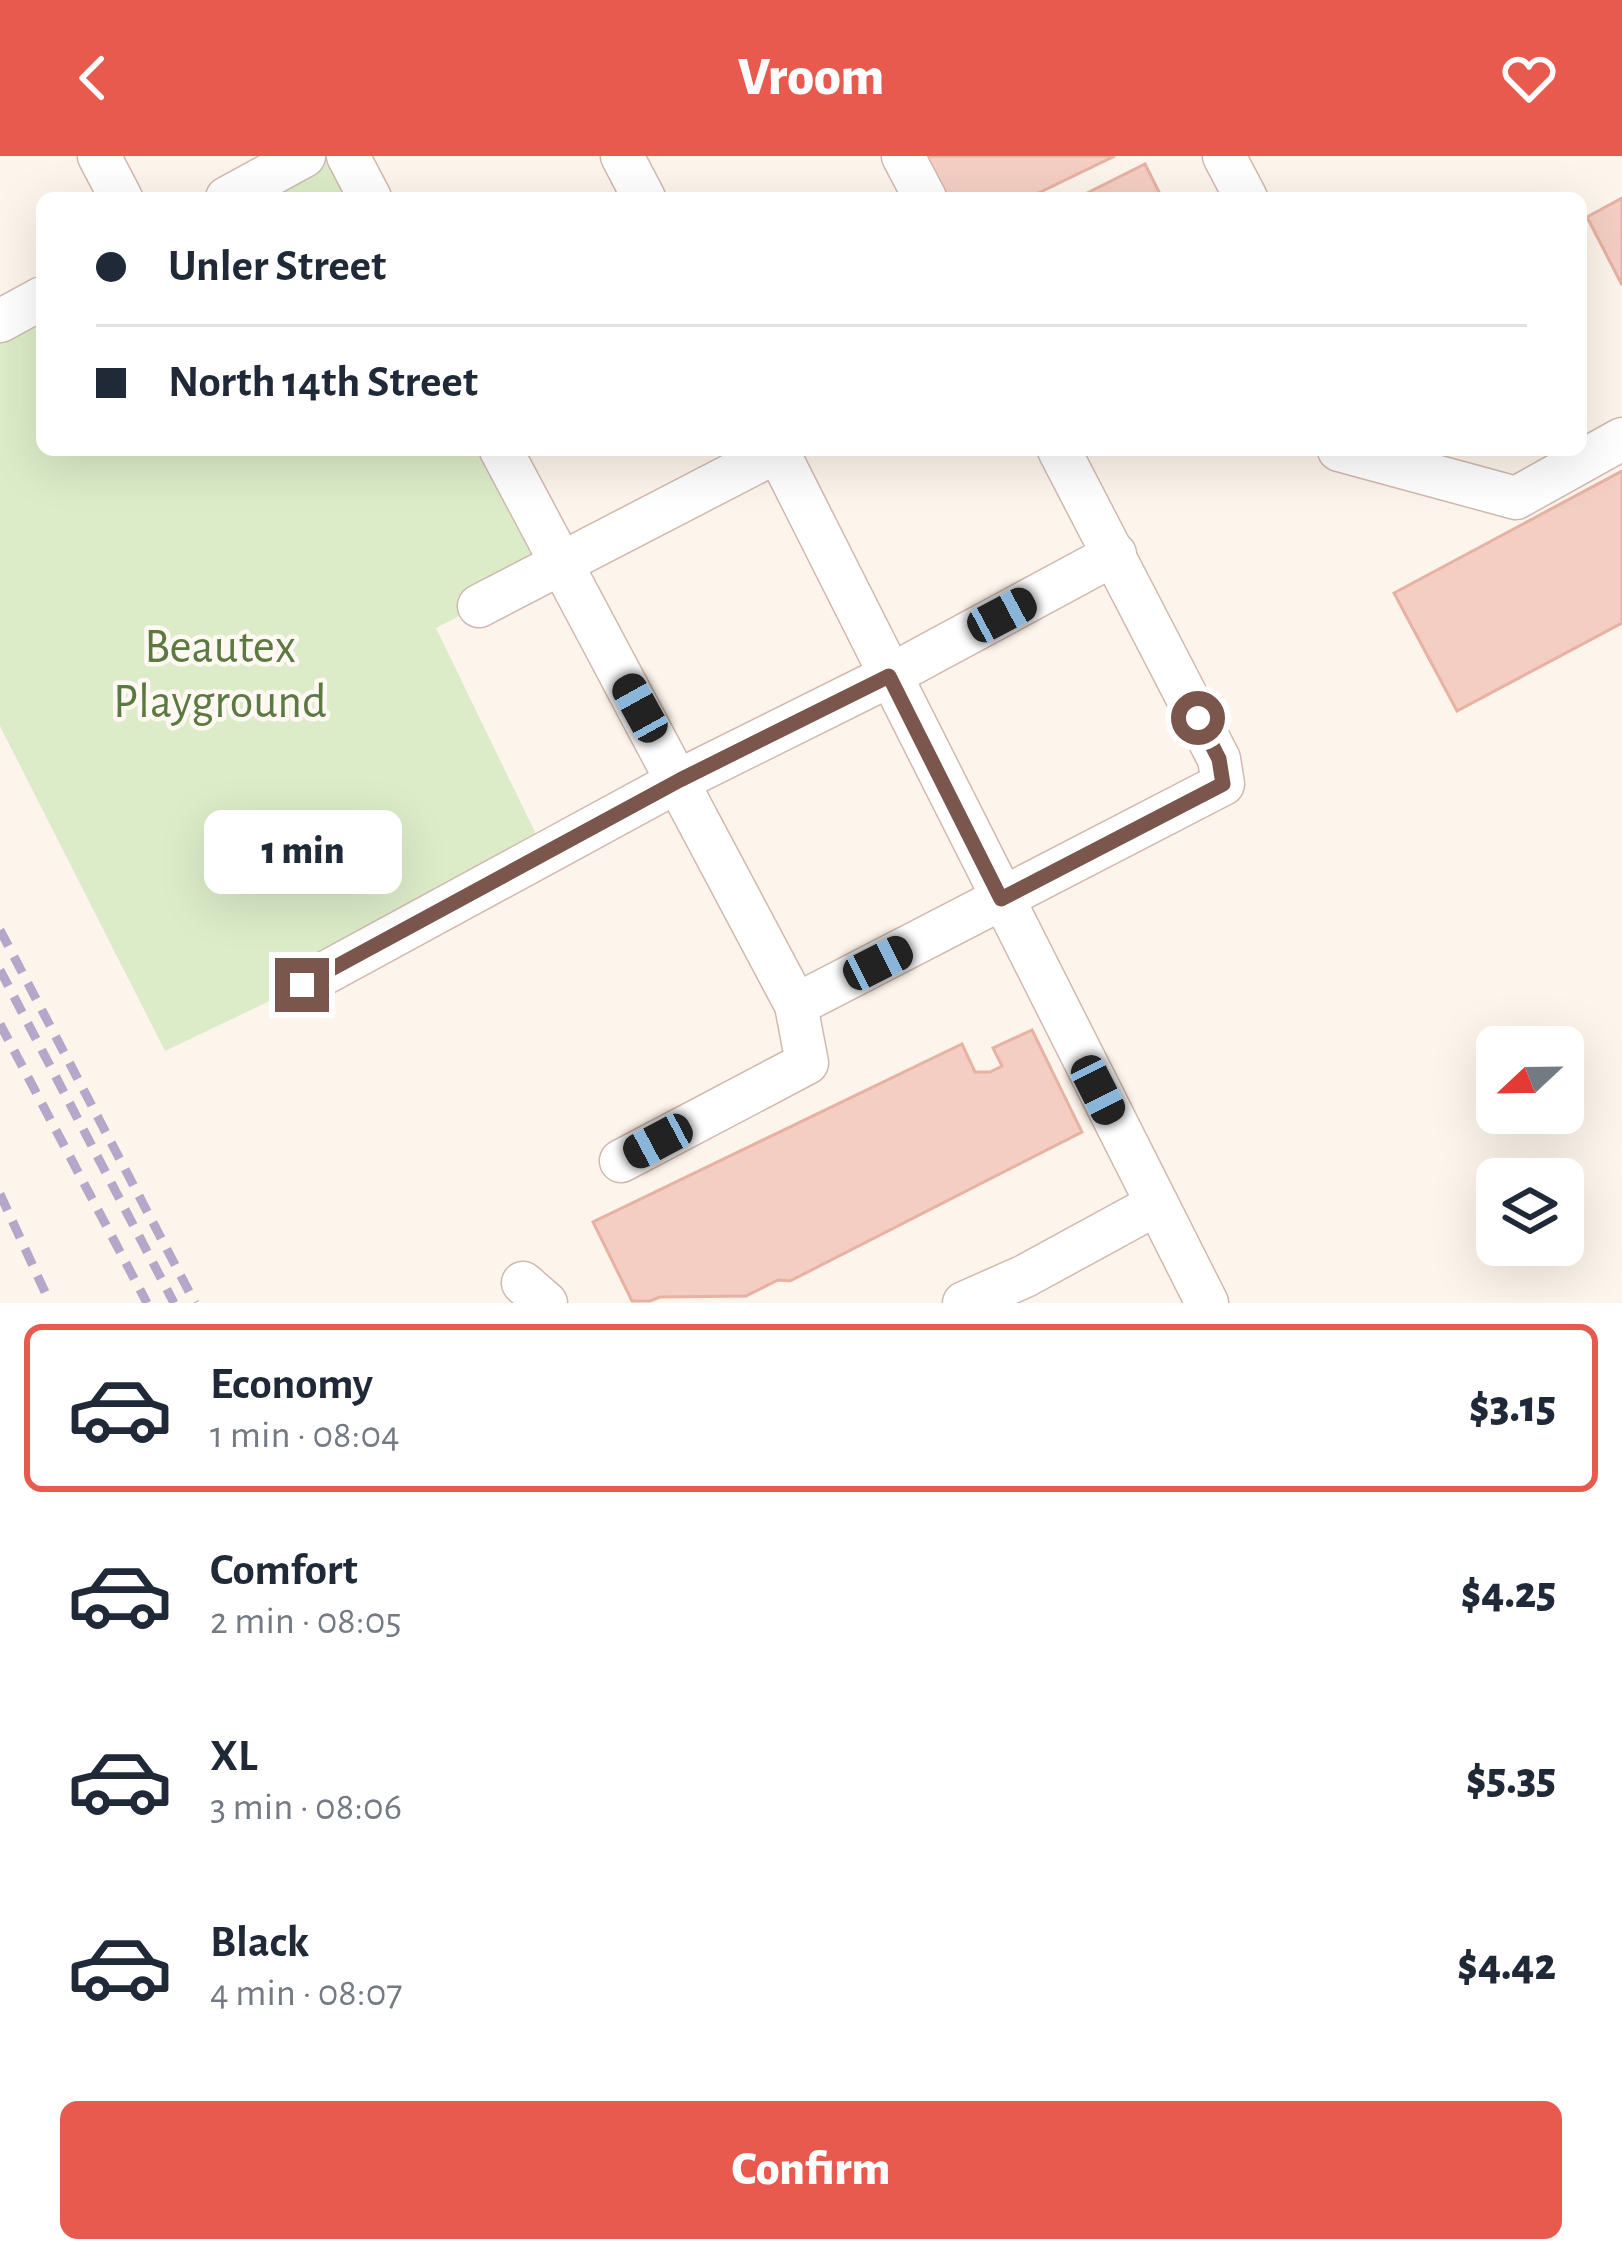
<!DOCTYPE html>
<meta charset="utf-8">
<style>
body{margin:0;font-family:"Alegreya Sans",sans-serif;background:#f6f6f7;color:#1f2937;height:100vh;display:flex;flex-direction:column;font-size:45px;white-space:nowrap}
*{box-sizing:border-box;margin:0}
p{font-size:39px;color:#747a83}
.icon{flex:none;width:66px;height:66px;fill:none;stroke:currentColor;stroke-width:2;stroke-linecap:round;stroke-linejoin:round}
.map{position:relative;height:1147px;overflow:hidden}
.drawer{display:flex;flex-direction:column;background:#fff;flex:1}
.drawer>*{flex:none}
.hud{position:absolute;left:36px;top:36px;width:1551px;height:264px;border-radius:18px;box-shadow:0 12px 48px #0002;display:grid;align-content:center;height:264px;padding:0 60px;background:#fff}
.needle{width:78px;rotate:248deg}
.controls{position:absolute;left:1476px;top:870px;display:grid;gap:24px}
.controls a{display:grid;place-items:center;width:108px;height:108px;border-radius:18px;background:#fff;box-shadow:0 12px 48px #0002;font-size:60px}
.end{position:absolute;width:54px;height:54px;margin:-27px;border:15px solid #7a564c;background:#fff;box-shadow:0 0 0 6px #fff}
.from{border-radius:50%}
.bubble{position:absolute;height:84px;border-radius:18px;background:#fff;box-shadow:0 12px 48px #0002;font-size:39px;font-weight:800;line-height:84px;text-align:center}
.car{position:absolute;width:36px;height:72px;margin:-36px -18px;border-radius:15px;box-shadow:0 0 9px 3px #0007;background:linear-gradient(#222 24%,#8ab4d8 0 40%,#222 0 76%,#8ab4d8 0 86%,#222 0)}
.hud b{display:flex;align-items:center;gap:42px;height:114px;font-size:45px}
.hud b+b{border-top:3px solid #e0e1e3}
.hud i{width:30px;height:30px;background:#1f2937}
ul{padding:21px 0 0;list-style:none}
li{display:flex;align-items:center;gap:36px;height:168px;margin:0 24px 18px;padding:0 36px;border:6px solid transparent;border-radius:18px}
li div{flex:1}
li b{display:block;font-size:45px}
li em{font-style:normal;font-weight:800}
li.current{border-color:#e95a4e}
li>.icon{width:108px;height:108px;stroke-width:1.5}
.cta{display:flex;gap:24px;margin-top:auto;padding:24px 60px}
.cta a{flex:1;height:138px;border-radius:18px;background:#e95a4e;color:#fff;font-size:48px;font-weight:800;line-height:138px;text-align:center}
header{display:flex;justify-content:space-between;align-items:center;height:156px;padding:0 60px;background:#e95a4e;color:#fff;font-size:54px;font-weight:800}
.map>svg:first-child{display:block}
.green{fill:#dcecc8}
.building{fill:#f4cec2;stroke:#e7b2a2;stroke-width:3}
.lines{fill:none;stroke-linecap:round;stroke-linejoin:round}
.minor-casing{stroke:#d1b9af;stroke-width:45}
.minor{stroke:#fff;stroke-width:42}
.rail{stroke:#b5a7c9;stroke-width:9;stroke-dasharray:18 12;stroke-linecap:butt}
.route{stroke:#7a564c;stroke-width:15}
.labels{text-anchor:middle;stroke-width:9;stroke-linejoin:round;paint-order:stroke}
.park-label{font-size:48px;fill:#5a7a41;stroke:#fff8f3}
</style>
<header><svg class="icon" aria-label="back" viewBox="0 0 24 24"><path d="M15 5l-7 7 7 7"/></svg>Vroom<svg class="icon" aria-label="heart" viewBox="0 0 24 24"><path d="M12 20l-8-8c-3-5 5-10 8-4 3-6 11-1 8 4z"/></svg></header>
<div class="map">
<svg width="1622" height="1147" viewBox="0 0 1622 1147">
<rect width="100%" height="100%" fill="#fdf4eb"/>
<g class="green">
<polygon points="303,0 348,0 370,42 225,42"/>
<polygon points="42,141 42,294 501,294 561,408 436,472 545,697 303,829 165,895 0,570 0,164"/>
</g>
<g class="building">
<polygon points="926,0 1115,0 1028,42 946,42"/>
<polygon points="1145,8 1162,42 1077,42"/>
<polygon points="1622,42 1622,129 1587,61"/>
<polygon points="1622,315 1622,467 1457,555 1394,437"/>
<polygon points="1032,874 1082,976 790,1125 778,1124 746,1140 660,1141 650,1145 632,1145 593,1066 962,888 975,916 990,916 1002,910 993,892"/>
</g>
<g class="lines">
<g class="minor-casing">
<g id="minor">
<polyline points="99,0 121,42"/>
<polyline points="348,0 370,42"/>
<polyline points="622,0 644,42"/>
<polyline points="903,0 925,42"/>
<polyline points="1224,0 1246,42"/>
<polyline points="227,42 304,0"/>
<polyline points="0,165 42,142"/>
<polyline points="501,294 796,849 807,907 621,1005"/>
<polyline points="777,294 1207,1147"/>
<polyline points="1339,294 1516,342 1622,283"/>
<polyline points="479,450 778,295"/>
<polyline points="303,829 680,624 889,520 1115,398"/>
<polyline points="796,849 1223,628 1219,603 1059,294"/>
<polyline points="523,1127 546,1147"/>
<polyline points="964,1147 1025,1120 1157,1048"/>
</g>
</g>
<use href="#minor" class="minor"/>
<g class="rail">
<polyline points="0,774 195,1147"/>
<polyline points="0,814 174,1147"/>
<polyline points="0,868 147,1147"/>
<polyline points="0,1038 50,1147"/>
</g>
</g>
<g class="lines">
<polyline class="route" points="302,829 680,624 889,520 1001,743 1223,628 1219,603 1198,562"/>
</g>
<g class="labels">
<g class="park-label">
<text x="220" y="506">Beautex<tspan x="220" dy="55">Playground</tspan></text>
</g>
</g>
</svg>
<div class="controls">
<a><svg class="needle" viewBox="-14 -14 28 28"><path d="M0-13l5 13h-10z" fill="#e53935"/><path d="M0 13l5-13h-10z" fill="#747a83"/></svg></a>
<a><svg class="icon" aria-label="layers" viewBox="0 0 24 24"><path d="M12 4l9 5-9 5-9-5zM3 14l9 5 9-5"/></svg></a>
</div>
<i class="end from" style="left:1198px;top:562px"></i>
<i class="end" style="left:302px;top:829px"></i>
<div class="bubble" style="left:204px;top:654px;width:198px">1 min</div>
<i class="car" style="left:1002px;top:459px;rotate:62deg"></i>
<i class="car" style="left:640px;top:552px;rotate:331deg"></i>
<i class="car" style="left:878px;top:807px;rotate:63deg"></i>
<i class="car" style="left:1098px;top:934px;rotate:153deg"></i>
<i class="car" style="left:658px;top:985px;rotate:242deg"></i>
<div class="hud">
<b><i class="from"></i>Unler Street</b>
<b><i></i>North 14th Street</b>
</div>
</div>
<section class="drawer">
<ul>
<li class="current"><svg class="icon" aria-label="car" viewBox="0 0 24 24"><path d="M5 17H2v-5l4-1 3-4h7l3 4 3 1v5h-3M9 17h6M6 11h13"/><circle cx="7" cy="17" r="2"/><circle cx="17" cy="17" r="2"/></svg><div><b>Economy</b><p>1 min · 08:04</p></div><em>$3.15</em></li>
<li><svg class="icon" aria-label="car" viewBox="0 0 24 24"><path d="M5 17H2v-5l4-1 3-4h7l3 4 3 1v5h-3M9 17h6M6 11h13"/><circle cx="7" cy="17" r="2"/><circle cx="17" cy="17" r="2"/></svg><div><b>Comfort</b><p>2 min · 08:05</p></div><em>$4.25</em></li>
<li><svg class="icon" aria-label="car" viewBox="0 0 24 24"><path d="M5 17H2v-5l4-1 3-4h7l3 4 3 1v5h-3M9 17h6M6 11h13"/><circle cx="7" cy="17" r="2"/><circle cx="17" cy="17" r="2"/></svg><div><b>XL</b><p>3 min · 08:06</p></div><em>$5.35</em></li>
<li><svg class="icon" aria-label="car" viewBox="0 0 24 24"><path d="M5 17H2v-5l4-1 3-4h7l3 4 3 1v5h-3M9 17h6M6 11h13"/><circle cx="7" cy="17" r="2"/><circle cx="17" cy="17" r="2"/></svg><div><b>Black</b><p>4 min · 08:07</p></div><em>$4.42</em></li>
</ul>
<div class="cta"><a>Confirm</a></div>
</section>
